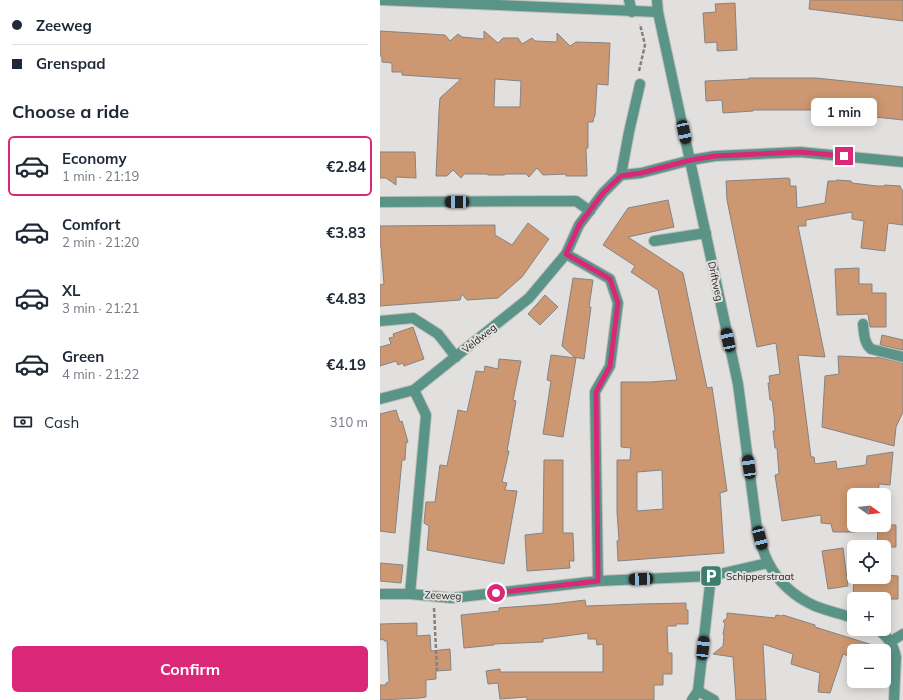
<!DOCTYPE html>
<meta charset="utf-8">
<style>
body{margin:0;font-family:Mulish,sans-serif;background:#f6f6f7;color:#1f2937;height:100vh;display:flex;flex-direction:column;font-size:15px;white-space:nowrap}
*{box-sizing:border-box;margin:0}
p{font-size:13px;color:#747a83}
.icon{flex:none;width:22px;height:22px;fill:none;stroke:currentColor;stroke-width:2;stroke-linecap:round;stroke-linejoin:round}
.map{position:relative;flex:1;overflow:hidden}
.sheet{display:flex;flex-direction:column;background:#fff;width:380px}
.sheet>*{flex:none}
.hud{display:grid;align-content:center;height:88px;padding:0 12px;background:#fff}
.needle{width:26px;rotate:104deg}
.buttons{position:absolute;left:467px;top:488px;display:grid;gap:8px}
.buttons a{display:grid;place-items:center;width:44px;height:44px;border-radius:6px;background:#fff;box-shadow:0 2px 10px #0003;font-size:20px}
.end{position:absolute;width:18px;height:18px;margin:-9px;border:5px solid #db2777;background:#fff;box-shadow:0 0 0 2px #fff}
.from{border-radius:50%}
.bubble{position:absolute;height:28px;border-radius:6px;background:#fff;box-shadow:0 2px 10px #0003;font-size:13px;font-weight:700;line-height:28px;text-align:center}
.car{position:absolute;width:12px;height:24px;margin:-12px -6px;border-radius:5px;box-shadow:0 0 3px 1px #0007;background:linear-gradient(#222 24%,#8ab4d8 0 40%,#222 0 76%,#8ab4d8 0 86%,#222 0)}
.hud b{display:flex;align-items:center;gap:14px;height:38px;font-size:15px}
.hud b+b{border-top:1px solid #e0e1e3}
.hud i{width:10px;height:10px;background:#1f2937}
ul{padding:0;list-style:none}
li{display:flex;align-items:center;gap:12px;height:60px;margin:0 8px 6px;padding:0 4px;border:2px solid transparent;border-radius:6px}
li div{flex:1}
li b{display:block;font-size:15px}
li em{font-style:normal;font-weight:700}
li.selected{border-color:#db2777}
li>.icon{width:36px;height:36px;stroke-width:1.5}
h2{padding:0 12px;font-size:18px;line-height:48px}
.pay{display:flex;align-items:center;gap:10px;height:44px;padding:0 12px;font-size:15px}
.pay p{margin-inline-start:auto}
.action{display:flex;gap:8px;margin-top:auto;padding:8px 12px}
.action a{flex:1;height:46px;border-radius:6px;background:#db2777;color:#fff;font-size:16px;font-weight:700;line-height:46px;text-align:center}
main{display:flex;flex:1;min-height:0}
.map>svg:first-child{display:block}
.building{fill:#cc9771;stroke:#858381;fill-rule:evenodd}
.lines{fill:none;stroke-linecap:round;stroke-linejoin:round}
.pedestrian-casing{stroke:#bfbdbb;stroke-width:12}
.minor-casing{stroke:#bfbdbb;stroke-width:12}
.path{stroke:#838280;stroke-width:2.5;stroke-dasharray:4 2;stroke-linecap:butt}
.pedestrian{stroke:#5a9487;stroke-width:10}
.minor{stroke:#5a9487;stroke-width:10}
.route{stroke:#db2777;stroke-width:5}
.labels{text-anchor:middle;stroke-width:4;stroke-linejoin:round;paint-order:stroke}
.street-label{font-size:10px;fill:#1d1c1b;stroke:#e2e0de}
.poi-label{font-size:10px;fill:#1d1c1b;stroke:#e2e0de;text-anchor:start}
</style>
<main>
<section class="sheet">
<div class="hud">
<b><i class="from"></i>Zeeweg</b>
<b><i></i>Grenspad</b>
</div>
<h2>Choose a ride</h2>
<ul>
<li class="selected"><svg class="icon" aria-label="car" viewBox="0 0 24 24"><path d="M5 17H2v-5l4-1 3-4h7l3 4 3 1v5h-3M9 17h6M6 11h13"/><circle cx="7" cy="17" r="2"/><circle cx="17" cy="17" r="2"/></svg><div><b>Economy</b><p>1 min · 21:19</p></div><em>€2.84</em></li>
<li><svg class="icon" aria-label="car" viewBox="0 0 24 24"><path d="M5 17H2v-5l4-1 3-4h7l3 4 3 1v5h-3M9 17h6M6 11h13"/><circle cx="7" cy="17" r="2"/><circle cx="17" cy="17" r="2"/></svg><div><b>Comfort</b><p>2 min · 21:20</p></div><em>€3.83</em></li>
<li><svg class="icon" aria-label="car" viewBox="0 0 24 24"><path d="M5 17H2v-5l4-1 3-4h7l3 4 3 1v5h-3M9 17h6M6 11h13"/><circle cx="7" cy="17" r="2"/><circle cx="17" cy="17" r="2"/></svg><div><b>XL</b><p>3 min · 21:21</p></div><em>€4.83</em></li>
<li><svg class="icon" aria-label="car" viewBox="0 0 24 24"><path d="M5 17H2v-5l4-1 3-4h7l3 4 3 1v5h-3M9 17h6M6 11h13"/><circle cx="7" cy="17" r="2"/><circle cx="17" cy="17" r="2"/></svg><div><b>Green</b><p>4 min · 21:22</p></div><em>€4.19</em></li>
</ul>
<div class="pay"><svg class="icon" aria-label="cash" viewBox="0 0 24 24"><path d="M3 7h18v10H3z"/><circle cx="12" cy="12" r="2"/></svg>Cash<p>310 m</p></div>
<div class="action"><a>Confirm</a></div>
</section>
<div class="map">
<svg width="523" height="700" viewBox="0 0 523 700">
<rect width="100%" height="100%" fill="#e2e0de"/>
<g class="building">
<polygon points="430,0 523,0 523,21 429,9"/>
<polygon points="355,3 357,50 337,51 337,42 325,43 323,13 336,12 335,4"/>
<path d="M0 31 65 35 70 41 78 34 82 37 104 39V31L118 43 123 38H138L142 44 152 38 155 41 177 42V33L190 46 196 42 230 43 228 85 217 84 215 116 214 117 213 122H208V148H206L207 176H186V174L163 175 157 168 149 177 146 174H126L124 175H108L107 174H84L81 178 73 170 67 176H56L59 111 60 98 81 79 22 75V72H12V63L2 62V56H0ZM115 79 141 81 140 107H114Z"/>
<polygon points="369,78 436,78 523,87 523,120 448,112 448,110 373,110 373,111 343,113 342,100 326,101 325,81 369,79"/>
<polygon points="0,152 35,152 36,178 16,177 16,185 6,178 0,178"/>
<polygon points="408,178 410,179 410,186 416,186 417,208 445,203 448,181 455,181 457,180 471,181 472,183 497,186 504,186 505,185 520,186 523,192 523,225 508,223 505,251 481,248 484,221 472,219 472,212 426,220 426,226 418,226 445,357 418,355 431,457 434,457 435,464 456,461 457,469 486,465 487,456 513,452 510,485 499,484 498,495 469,495 475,532 453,532 451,524 441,523 441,515 402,521 395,475 399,474 397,448 395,448 393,431 395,431 394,415 392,400 390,400 388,383 390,383 389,376 400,374 396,343 377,347 347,200 346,181"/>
<path d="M288 200 294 227 248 237 303 273 327 388 332 387 337 420 347 491 340 493 344 553 238 561 237 541 239 540 237 512V460H250L251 448 241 447V382H270L297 380 278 290 251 272 255 266 223 245 248 208ZM282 470 283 509 257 511V472Z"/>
<polygon points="148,223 169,239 142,277 118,298 87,300 82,294 80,300 0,306 0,285 4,284 1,247 0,247 0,226 115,225 115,235 132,245"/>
<polygon points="479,268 479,284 492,284 492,293 506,293 506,327 490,327 488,314 457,315 455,269"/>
<polygon points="193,278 213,280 209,307 211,307 204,359 194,357 182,346"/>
<polygon points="165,295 178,307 160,325 148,314"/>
<polygon points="33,327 44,359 24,366 23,363 18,365 16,361 0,366 0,347 11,344 9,338 14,337 13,334"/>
<polygon points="502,335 523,340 523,350 500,345"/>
<polygon points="171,355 196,358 183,437 163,434 171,381 167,380"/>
<polygon points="458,356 497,358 497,357 523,363 523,412 516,427 514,446 442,427 445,376 459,374"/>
<polygon points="119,359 141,361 133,400 136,401 127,451 129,451 122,482 127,483 125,490 137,491 124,564 47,550 49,526 44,523 46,502 55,502 60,465 67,466 78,410 87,412 96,371 104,372 105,366 118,369"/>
<polygon points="16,410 20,422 22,421 28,442 26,443 25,460 22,460 15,533 0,531 0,414"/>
<polygon points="164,460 183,460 183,533 193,533 194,561 189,561 190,568 147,571 145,535 163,533"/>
<polygon points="498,525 516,525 516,547 497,547"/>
<polygon points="463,548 468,586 448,589 442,551"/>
<polygon points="0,563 23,565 21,583 0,581"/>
<polygon points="504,575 518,576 518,599 473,599 474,577 504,577"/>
<polygon points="205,600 206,606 261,604 306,603 306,610 308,610 308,624 296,624 296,626 287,626 288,653 292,653 292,674 283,674 283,685 274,685 274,700 147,700 147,697 120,699 118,683 108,684 106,671 120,669 120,672 223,672 223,644 217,645 216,639 208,639 208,633 163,639 163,642 114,644 114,645 84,648 81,615 119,611 119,608 173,604"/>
<polygon points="347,613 395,618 396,615 402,616 403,615 435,625 435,627 502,648 501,651 474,651 474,658 463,654 450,693 438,692 440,673 411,664 413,654 383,644 386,700 356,700 353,657 333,654 343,646 344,636 343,634 345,624 343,621 347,618"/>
<polygon points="37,623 37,636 50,635 51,651 70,649 71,670 56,671 56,679 46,680 46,697 40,698 0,700 0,685 6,685 6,683 9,682 7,641 4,641 4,639 0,640 0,624"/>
</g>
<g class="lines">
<g class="pedestrian-casing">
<polyline id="pedestrian" points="274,241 326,233"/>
</g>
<g class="minor-casing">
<g id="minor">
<polyline points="1,0 278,12"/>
<polyline points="249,0 252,12"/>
<path d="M277 0 278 12 358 384 377 529C380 541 383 552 388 562 398 582 415 597 435 606 448 611 461 614 474 618"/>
<polyline points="241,175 249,132 260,84"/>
<polyline points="0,202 196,201 210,211"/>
<polyline points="186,254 230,279 238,303 230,366 215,392 218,581"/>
<polyline points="0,321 33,318 58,334 76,357"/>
<path d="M483 324C484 333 484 343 491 349L523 357"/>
<polyline points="0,399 34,390"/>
<polyline points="0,594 30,594 72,598 218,581 331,576 388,563"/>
<polyline points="30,594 46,415 34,390 149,298 186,254 199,225 223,193 241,175 261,173 311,160 335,156 420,152 523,162"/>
<path d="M498 629C508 638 513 643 516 657L514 700"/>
<polyline points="510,642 523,634"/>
<polyline points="318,691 334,700"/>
<polyline points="312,700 318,691 331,576"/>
</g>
</g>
<g class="path">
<polyline points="259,71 265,45 260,24"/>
<polyline points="54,608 57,671"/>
</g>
<use href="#pedestrian" class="pedestrian"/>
<use href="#minor" class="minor"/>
</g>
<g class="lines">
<polyline class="route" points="116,593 218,581 216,392 230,366 232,350 238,303 230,279 186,254 199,225 223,193 241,176 261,173 311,160 335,156 420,152 464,156"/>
</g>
<defs>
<g id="parking-square" transform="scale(1.15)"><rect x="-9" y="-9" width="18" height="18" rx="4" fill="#3b7e70" stroke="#e2e0de"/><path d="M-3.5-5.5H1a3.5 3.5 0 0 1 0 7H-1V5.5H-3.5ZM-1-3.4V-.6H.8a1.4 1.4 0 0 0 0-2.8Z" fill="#fff"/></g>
</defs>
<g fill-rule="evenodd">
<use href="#parking-square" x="331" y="576"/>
</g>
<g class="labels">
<g class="street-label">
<text transform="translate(336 281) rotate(78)" y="4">Driftweg</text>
<text transform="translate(99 338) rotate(-39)" y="4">Veldweg</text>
<text transform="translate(63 595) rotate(2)" y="4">Zeeweg</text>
</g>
<g class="poi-label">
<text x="346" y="580">Schipperstraat</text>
</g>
</g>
</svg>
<div class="buttons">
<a><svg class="needle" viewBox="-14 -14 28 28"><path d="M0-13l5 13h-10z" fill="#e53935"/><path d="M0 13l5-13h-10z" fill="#747a83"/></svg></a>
<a><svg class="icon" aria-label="locate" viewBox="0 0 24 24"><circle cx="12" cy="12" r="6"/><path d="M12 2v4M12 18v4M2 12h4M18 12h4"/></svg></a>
<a>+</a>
<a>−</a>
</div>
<i class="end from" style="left:116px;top:593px"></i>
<i class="end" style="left:464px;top:156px"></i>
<div class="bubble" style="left:431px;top:98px;width:66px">1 min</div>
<i class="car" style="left:304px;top:132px;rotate:168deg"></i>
<i class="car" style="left:77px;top:202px;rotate:270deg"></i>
<i class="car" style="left:348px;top:340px;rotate:348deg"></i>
<i class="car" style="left:369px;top:467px;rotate:352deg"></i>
<i class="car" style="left:380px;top:538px;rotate:166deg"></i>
<i class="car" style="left:261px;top:579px;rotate:268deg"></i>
<i class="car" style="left:323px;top:648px;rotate:6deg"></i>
</div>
</main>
